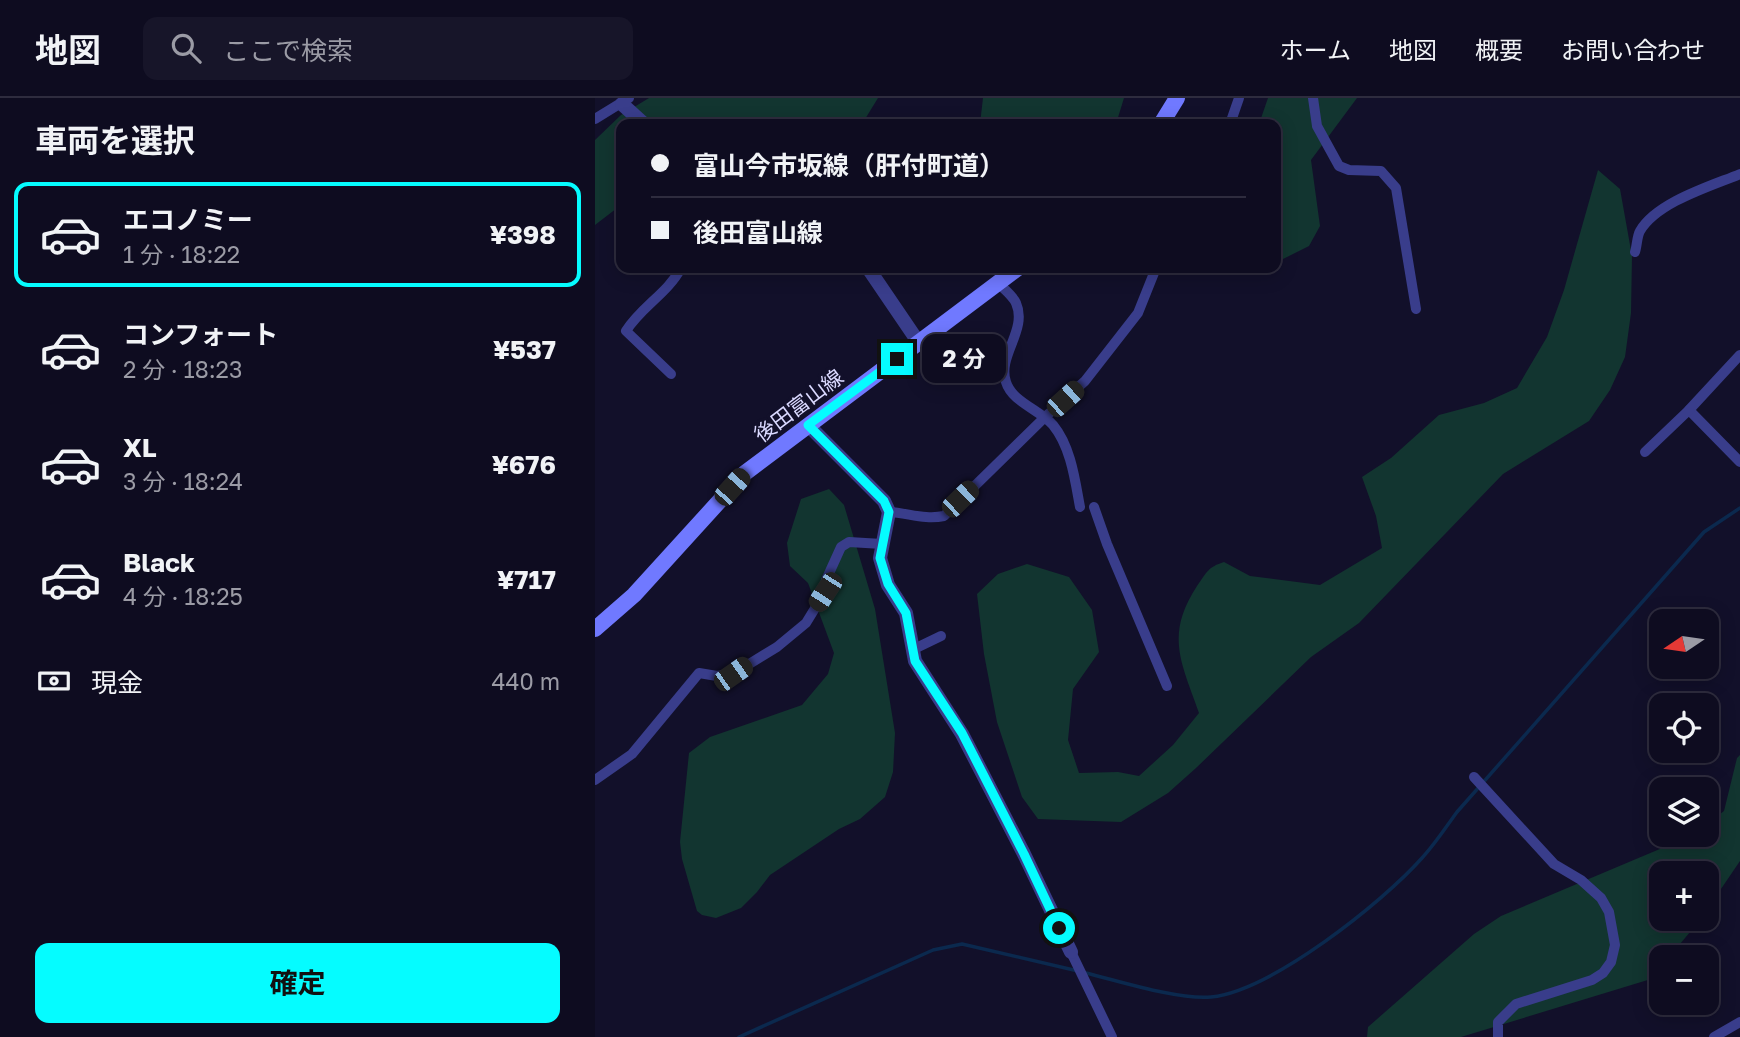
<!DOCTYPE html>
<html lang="ja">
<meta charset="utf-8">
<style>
body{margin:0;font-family:"Golos Text","Noto Sans JP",sans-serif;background:#171529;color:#f1f3f6;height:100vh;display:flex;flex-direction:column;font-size:26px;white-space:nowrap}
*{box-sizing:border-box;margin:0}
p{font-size:23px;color:#9b9ba5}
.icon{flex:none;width:38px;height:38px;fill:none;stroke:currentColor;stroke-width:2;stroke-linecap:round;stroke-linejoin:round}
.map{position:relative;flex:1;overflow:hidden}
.side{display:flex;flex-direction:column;background:#0e0c20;width:595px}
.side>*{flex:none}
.guide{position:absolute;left:21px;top:21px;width:665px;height:154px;border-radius:14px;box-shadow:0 4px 18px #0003,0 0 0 2px #2e2c3e;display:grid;align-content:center;height:154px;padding:0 35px;background:#0e0c20}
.needle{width:46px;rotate:257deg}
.buttons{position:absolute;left:1054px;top:511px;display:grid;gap:14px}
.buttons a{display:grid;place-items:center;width:70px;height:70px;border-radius:14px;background:#0e0c20;box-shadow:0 4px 18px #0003,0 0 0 2px #2e2c3e;font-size:35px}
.end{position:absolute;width:32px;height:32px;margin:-16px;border:9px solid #05fcff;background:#111;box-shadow:0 0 0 4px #111}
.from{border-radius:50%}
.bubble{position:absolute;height:49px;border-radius:14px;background:#0e0c20;box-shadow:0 4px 18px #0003,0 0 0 2px #2e2c3e;font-size:23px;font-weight:700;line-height:49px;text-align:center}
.car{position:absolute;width:21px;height:42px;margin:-21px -10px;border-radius:9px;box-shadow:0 0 5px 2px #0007;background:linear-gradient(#222 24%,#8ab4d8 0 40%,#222 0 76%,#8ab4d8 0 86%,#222 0)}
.guide b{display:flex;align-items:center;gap:24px;height:66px;font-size:26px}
.guide b+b{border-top:2px solid #2e2c3e}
.guide i{width:18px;height:18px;background:#f1f3f6}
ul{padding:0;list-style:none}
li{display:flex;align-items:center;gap:21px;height:105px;margin:0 14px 10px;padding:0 21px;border:4px solid transparent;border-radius:14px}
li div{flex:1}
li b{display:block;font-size:26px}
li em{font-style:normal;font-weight:700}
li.selected{border-color:#05fcff}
li>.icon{width:63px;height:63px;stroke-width:1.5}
h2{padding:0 35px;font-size:32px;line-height:84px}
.pay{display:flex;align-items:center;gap:18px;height:77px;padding:0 35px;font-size:26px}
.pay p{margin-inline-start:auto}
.button{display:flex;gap:14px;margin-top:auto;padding:14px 35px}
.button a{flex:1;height:80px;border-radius:14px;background:#05fcff;color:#111;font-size:28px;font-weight:700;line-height:80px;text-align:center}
header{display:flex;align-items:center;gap:42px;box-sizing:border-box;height:98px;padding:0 35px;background:#0e0c20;border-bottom:2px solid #2e2c3e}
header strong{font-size:33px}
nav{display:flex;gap:38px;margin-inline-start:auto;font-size:24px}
.search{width:490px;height:63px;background:#171529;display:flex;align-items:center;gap:18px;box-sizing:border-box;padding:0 24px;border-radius:14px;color:#9b9ba5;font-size:26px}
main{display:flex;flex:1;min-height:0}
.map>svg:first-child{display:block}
.green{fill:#123530}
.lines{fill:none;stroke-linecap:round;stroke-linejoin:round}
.stream{stroke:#0b294e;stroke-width:3.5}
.minor{stroke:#393d8b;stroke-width:10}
.tertiary{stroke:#393d8b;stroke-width:14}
.secondary{stroke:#7079ff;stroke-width:16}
.route{stroke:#05fcff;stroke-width:9}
.labels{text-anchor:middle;stroke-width:6;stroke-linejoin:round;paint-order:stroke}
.street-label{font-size:21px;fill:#dad9ff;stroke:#12102a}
</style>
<header>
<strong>地図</strong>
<div class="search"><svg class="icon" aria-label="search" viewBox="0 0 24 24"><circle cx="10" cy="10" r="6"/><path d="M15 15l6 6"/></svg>ここで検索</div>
<nav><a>ホーム</a><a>地図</a><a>概要</a><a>お問い合わせ</a></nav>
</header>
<main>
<section class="side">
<h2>車両を選択</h2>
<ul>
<li class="selected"><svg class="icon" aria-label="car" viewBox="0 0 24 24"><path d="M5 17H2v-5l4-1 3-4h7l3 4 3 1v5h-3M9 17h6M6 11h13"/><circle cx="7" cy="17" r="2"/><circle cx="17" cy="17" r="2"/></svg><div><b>エコノミー</b><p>1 分 · 18:22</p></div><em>¥398</em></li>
<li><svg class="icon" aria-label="car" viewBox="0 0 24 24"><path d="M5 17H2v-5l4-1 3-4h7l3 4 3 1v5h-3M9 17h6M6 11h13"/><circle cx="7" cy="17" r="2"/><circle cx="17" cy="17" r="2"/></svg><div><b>コンフォート</b><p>2 分 · 18:23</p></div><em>¥537</em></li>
<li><svg class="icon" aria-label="car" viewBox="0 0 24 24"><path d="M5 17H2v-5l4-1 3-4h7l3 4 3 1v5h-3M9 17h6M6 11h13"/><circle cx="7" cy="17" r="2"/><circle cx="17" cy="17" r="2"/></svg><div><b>XL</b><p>3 分 · 18:24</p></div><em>¥676</em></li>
<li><svg class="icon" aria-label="car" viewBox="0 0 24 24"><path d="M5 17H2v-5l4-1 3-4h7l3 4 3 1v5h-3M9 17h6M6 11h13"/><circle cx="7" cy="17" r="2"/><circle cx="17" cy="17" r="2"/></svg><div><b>Black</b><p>4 分 · 18:25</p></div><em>¥717</em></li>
</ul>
<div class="pay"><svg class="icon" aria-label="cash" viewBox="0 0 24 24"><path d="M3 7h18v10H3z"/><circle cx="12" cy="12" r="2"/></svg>現金<p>440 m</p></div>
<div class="button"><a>確定</a></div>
</section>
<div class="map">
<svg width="1145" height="939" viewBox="0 0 1145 939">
<rect width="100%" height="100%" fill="#12102a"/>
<g class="green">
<polygon points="54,0 283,0 267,26 26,26 26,107 0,127 0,42 26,17"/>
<polygon points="388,0 529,0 521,26 385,26"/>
<polygon points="673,0 762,0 716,62 725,128 714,148 684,163 681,163 681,26 664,26"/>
<path d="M1003 72 1025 91 1037 158 1036 215 1030 259 1015 292 994 323 908 376 764 525 716 559 601 670 573 695 526 724 443 721 427 699 402 624 389 556 382 496 403 476 432 466 474 479 497 512 504 554 478 591 473 642 484 675 523 674 544 678 578 647 604 615C586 564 570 537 602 488 612 474 613 469 629 464L655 478 725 487 787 450 781 418 767 379 796 360 844 317 889 305 922 290 952 239 969 192Z"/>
<polygon points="234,391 249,407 280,511 300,635 298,674 290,699 265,721 244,731 175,777 162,794 146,810 121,820 107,817 102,813 87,761 85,744 94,655 115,639 207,607 233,576 239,555 213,485 195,468 192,445 206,401"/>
<polygon points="1145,657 1145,763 1111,813 1111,775 1066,775 1066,821 1106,821 1074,859 1066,859 1066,869 1056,881 866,939 772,939 773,929 879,836 906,818 1098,737 1111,737 1111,727 1129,713 1142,660"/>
</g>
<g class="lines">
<g class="stream">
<path d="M491 875C524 883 583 902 616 899 676 893 787 805 827 760 840 746 851 729 862 714L1109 434 1145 410"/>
<polyline points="144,939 338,852 367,846 483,873"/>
</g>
<g class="minor">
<polyline points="718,0 722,28 744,68 754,72 786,73 801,90 821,211"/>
<polyline points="0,21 34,0"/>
<polyline points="635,26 644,0"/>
<path d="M1040 154C1042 148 1042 138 1045 133 1062 104 1116 88 1145 76"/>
<path d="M403 185C409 191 418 198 421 205 433 232 402 258 411 284 417 304 445 312 458 327 476 349 480 382 485 409"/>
<path d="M76 276 31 233C46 209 73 195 86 170"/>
<polyline points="1094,312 1145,364"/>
<polyline points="1050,354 1094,312 1145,257"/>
<polyline points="499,409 512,446 572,588"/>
<path d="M294 414C313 415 330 422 349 418L450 319 490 283 543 215 561 170"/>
<polyline points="317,552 346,538"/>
<polyline points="879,679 959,766 986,782 1006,800 1014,814 1020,847 1016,864 1008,875 997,882 921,906 903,924 903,939"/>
<polyline points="0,682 37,656 104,575 122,578 138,576 182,549 211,525 230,494 231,482 246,449 254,444 287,446"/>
<polyline points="476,854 517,939"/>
<polyline points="1119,939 1145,924"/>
</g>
<g class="tertiary">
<polyline points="27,6 49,26"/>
<polyline points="273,170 324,245"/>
<polyline points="213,327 289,403 294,414 285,460 293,487 311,515 320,563 367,636 429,756 476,854"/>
</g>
<g class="secondary">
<polyline points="566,26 582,0"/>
<polyline points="0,531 39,497 150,375 423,170"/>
</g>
</g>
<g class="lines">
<polyline class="route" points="302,261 213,327 289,403 294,414 285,460 293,486 311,515 320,563 367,635 429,756 464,830"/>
</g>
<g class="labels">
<g class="street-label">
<text transform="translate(204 308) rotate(-37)" y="7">後田富山線</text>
</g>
</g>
</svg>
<div class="buttons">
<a><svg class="needle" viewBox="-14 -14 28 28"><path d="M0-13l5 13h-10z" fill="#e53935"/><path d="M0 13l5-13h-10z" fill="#9b9ba5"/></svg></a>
<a><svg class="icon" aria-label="locate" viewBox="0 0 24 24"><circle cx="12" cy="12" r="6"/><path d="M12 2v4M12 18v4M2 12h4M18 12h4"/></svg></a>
<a><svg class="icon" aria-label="layers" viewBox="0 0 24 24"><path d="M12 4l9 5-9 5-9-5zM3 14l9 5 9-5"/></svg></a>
<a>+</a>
<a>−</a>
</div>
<i class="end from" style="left:464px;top:830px"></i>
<i class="end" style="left:302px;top:261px"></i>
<div class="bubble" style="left:327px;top:236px;width:84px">2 分</div>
<i class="car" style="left:470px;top:301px;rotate:48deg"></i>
<i class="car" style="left:137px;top:389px;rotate:42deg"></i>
<i class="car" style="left:365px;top:401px;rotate:46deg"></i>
<i class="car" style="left:230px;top:494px;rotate:213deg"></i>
<i class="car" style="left:138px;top:576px;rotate:55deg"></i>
<div class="guide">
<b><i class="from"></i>富山今市坂線（肝付町道）</b>
<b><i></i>後田富山線</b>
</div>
</div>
</main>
